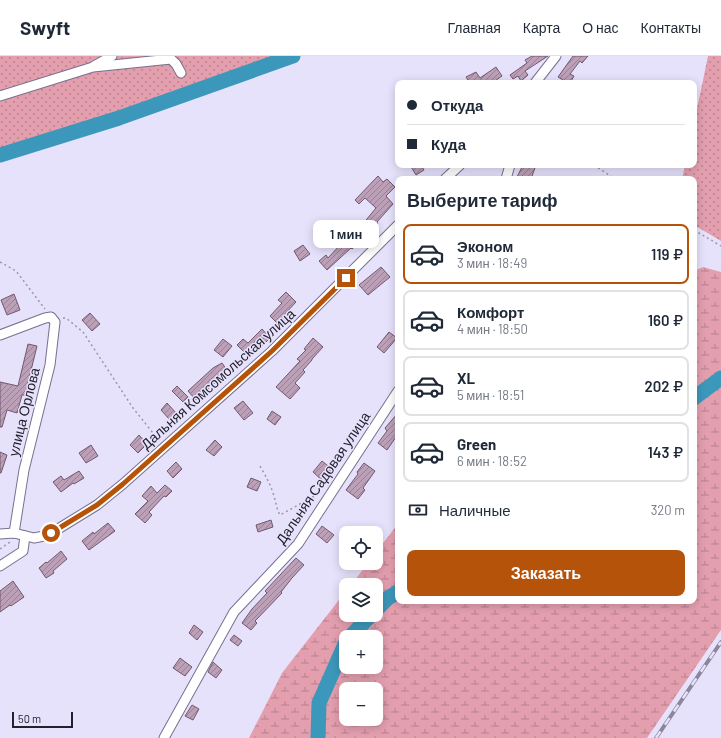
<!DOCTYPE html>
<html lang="ru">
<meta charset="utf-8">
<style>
body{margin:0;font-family:Barlow,sans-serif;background:#f2f2f3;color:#1f2937;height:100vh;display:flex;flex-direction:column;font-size:15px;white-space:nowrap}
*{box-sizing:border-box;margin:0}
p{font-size:13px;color:#747a83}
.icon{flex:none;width:22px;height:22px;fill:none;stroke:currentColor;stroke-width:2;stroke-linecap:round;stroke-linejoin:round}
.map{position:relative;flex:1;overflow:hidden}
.sheet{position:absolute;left:395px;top:120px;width:302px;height:428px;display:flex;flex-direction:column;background:#fff;border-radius:8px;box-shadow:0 2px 10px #0003}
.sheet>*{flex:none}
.banner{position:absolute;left:395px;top:24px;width:302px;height:88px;border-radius:8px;box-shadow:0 2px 10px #0003;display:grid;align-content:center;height:88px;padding:0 12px;background:#fff}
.fabs{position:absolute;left:339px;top:470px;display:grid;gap:8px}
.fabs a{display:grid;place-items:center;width:44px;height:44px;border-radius:8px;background:#fff;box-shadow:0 2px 10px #0003;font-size:20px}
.scale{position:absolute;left:12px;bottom:10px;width:61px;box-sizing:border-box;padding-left:4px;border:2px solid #24212d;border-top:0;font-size:11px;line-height:14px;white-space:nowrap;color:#24212d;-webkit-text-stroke:3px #e7e2fc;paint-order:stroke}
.end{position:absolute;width:18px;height:18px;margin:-9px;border:5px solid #b45309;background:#fff;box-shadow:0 0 0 2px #fff}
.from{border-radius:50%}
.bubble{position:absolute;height:28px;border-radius:8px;background:#fff;box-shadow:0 2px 10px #0003;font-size:13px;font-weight:600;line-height:28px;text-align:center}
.banner b{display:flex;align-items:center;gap:14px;height:38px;font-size:15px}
.banner b+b{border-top:1px solid #e0e1e3}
.banner i{width:10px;height:10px;background:#1f2937}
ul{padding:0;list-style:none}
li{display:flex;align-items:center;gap:12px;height:60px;margin:0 8px 6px;padding:0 4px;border:2px solid #e0e1e3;border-radius:8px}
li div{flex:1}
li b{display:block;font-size:15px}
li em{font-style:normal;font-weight:600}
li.on{border-color:#b45309}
li>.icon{width:36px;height:36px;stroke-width:1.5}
h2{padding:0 12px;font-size:18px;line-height:48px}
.pay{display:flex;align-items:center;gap:10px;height:44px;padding:0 12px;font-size:15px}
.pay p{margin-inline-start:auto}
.cta{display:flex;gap:8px;margin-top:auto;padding:8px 12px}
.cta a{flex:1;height:46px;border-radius:8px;background:#b45309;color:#fff;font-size:16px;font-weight:600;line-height:46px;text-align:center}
header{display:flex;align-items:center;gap:24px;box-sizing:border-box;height:56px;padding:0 20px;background:#fff;border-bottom:1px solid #e0e1e3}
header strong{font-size:19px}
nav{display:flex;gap:22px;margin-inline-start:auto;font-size:14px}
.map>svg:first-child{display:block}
.green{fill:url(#green-dots)}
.wetland{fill:url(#wetland-marsh);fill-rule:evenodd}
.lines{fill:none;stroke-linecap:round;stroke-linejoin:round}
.river{stroke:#3c98bb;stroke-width:15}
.building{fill:url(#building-hatch);stroke:#71596f}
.minor-casing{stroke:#77708e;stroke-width:11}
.path{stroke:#9b96ab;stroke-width:1.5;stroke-dasharray:2 3;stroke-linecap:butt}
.minor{stroke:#fff;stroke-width:9}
.rail-casing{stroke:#8b879b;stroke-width:4}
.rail{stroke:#e7e2fc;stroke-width:2.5;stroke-dasharray:8;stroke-linecap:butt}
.route{stroke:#b45309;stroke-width:5}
.labels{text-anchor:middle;stroke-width:3;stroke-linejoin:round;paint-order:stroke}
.street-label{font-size:14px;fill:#24212d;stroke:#e7e2fc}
</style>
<header>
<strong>Swyft</strong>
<nav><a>Главная</a><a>Карта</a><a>О нас</a><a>Контакты</a></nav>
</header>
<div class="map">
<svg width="721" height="682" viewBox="0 0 721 682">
<defs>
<pattern id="green-dots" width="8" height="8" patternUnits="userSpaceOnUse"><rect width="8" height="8" fill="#e49faf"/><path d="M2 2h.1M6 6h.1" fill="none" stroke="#b9818f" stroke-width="1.8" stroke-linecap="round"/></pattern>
<pattern id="wetland-marsh" width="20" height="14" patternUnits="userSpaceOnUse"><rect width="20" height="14" fill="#e49faf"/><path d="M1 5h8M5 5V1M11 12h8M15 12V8" fill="none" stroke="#b9818f"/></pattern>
<pattern id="building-hatch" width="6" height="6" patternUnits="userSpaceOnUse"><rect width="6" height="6" fill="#bba0b7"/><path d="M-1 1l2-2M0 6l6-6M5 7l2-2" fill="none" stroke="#988295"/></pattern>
</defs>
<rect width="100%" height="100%" fill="#e7e2fc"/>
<g class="green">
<polygon points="0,0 288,0 0,101"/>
<polygon points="708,0 721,0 721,185 694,169 694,123 682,123 685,109 694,109 694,67"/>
</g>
<path class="wetland" d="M703 211 721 216V574L647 682H249L282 617 346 535V559H376V529H351L368 507H376V496L398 468V545H694V215ZM346 581H376V611H346ZM346 633H376V663H346Z"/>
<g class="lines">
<g class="river">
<polyline points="0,99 119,62 293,0"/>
<polyline points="694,342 721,322"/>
<polyline points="376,554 388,542 398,536"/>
<polyline points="350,581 371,559"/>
<polyline points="318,682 319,647 346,586"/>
</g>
</g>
<g class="building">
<polygon points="532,0 548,0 525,15 528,19 521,25 518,20 513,23 510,19 527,7 525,4"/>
<polygon points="573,0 588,0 582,7 580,5 570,18 574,20 570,27 568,27 558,21"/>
<polygon points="496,11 502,20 492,27 470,27 466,21 476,16 480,22"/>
<polygon points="410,109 421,109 424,114 416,119"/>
<polygon points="523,109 536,109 531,123 516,123"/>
<polygon points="378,120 383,126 387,123 395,131 386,140 393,148 377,166 378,167 373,173 361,185 352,193 351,192 327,214 319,205 326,199 328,202 341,188 341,189 353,177 351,175 359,166 362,169 376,152 365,142 359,148 355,144"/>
<polygon points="303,189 310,198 300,205 294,195"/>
<polygon points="381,211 390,221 368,239 359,229"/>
<polygon points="286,236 296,246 283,260 286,263 280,270 270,260 282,247 278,244"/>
<polygon points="14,238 20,254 7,259 1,244"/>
<polygon points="90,257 100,268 92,275 82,264"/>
<polygon points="262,273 270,282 261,291 259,288 248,300 237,289 243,283 248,287"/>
<polygon points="389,276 397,282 384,297 377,291"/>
<polygon points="313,282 323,291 312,303 312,304 303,314 305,316 295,327 300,332 290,343 276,331 300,305 297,303 306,294 304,293"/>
<polygon points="223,283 232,290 223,301 214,294"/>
<polygon points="28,288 37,290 25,339 22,339 17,357 7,354 2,371 0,371 0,326 18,330"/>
<polygon points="222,307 227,314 216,322 218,324 196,344 188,335 213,312"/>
<polygon points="177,330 188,341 183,346 172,335"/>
<polygon points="243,345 253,357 244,364 234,352"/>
<polygon points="167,347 177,358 170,364 161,354"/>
<polygon points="272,355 281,361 275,369 267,363"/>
<polygon points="398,357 398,378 387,394 378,387 387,375 385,372"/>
<polygon points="139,379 147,388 138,397 130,389"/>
<polygon points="215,384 222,391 214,400 206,394"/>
<polygon points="91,389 98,400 86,407 79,397"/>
<polygon points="0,396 7,399 1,417 0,417"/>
<polygon points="322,405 333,414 324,426 313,416"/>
<polygon points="176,406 182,413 173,422 167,415"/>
<polygon points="364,407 375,415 363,432 365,434 358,443 346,434 358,418 357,416"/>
<polygon points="79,415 84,422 74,428 73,427 61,436 53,426 61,420 64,424"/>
<polygon points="251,422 261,426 257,435 247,431"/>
<polygon points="165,429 172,435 166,441 164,440 149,456 152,459 145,467 135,458 148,445 142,440 151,430 157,437"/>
<polygon points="271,464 273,471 258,476 256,469"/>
<polygon points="108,467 115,475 89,494 82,485 93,476 94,478"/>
<polygon points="322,470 334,479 327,487 316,478"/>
<polygon points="61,495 67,503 53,515 54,517 46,522 39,512 46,506 47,507"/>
<polygon points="296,502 304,509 292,522 281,536 282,537 255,565 257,567 251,574 242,567 252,553 267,537 265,535"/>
<polygon points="13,525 24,541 11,550 10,549 0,556 0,535"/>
<polygon points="194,569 203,576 197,584 189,577"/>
<polygon points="234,579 242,585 238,590 230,584"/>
<polygon points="180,602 192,611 185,620 173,612"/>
<polygon points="213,606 222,614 216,622 208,616"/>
<polygon points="192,649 199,653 193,664 185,660"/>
</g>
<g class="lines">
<g class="minor-casing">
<g id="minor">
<polyline points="94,10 112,0"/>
<polyline points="535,27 556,0"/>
<polyline points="0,40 93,11 171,3 176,8 181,17"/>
<polyline points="445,123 460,109"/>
<polyline points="506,123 510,109"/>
<polyline points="0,279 45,262 51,261 55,266 50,309 24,414 14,477"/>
<polyline points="0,478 14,477 34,482 44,480 58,473 97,449 123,428 272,295 398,169"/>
<polyline points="0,510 23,495 25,480"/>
<polyline points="164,682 234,556 298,488 398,335"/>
</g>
</g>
<g class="path">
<polyline points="594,109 615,123"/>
<polyline points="694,174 721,190"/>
<polyline points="0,206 16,215 45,253"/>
<polyline points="63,262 66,262 83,276 133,352 153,377 160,384"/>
<path d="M260 410C265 419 270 427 273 437 276 445 276 452 280 459L320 437"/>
<polyline points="0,493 10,486"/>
</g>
<use href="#minor" class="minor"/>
<g class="rail-casing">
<polyline id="rail" points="656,682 721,586"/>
</g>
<use href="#rail" class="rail"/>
</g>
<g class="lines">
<polyline class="route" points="51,477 97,449 123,428 272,295 346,222"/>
</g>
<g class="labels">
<g class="street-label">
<text transform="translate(218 323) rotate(-42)" y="5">Дальняя Комсомольская улица</text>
<text transform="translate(24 356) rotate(-76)" y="5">улица Орлова</text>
<text transform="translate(323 422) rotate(-56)" y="5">Дальняя Садовая улица</text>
</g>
</g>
</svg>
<div class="fabs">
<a><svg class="icon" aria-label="locate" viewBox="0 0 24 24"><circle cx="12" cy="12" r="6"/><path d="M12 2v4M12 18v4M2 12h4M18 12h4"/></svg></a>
<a><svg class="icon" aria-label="layers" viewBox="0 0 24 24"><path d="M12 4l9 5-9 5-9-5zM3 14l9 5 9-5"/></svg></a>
<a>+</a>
<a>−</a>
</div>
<div class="scale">50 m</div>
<i class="end from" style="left:51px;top:477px"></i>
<i class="end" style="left:346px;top:222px"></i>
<div class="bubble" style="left:313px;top:164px;width:66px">1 мин</div>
<div class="banner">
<b><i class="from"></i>Откуда</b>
<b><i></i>Куда</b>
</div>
<section class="sheet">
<h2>Выберите тариф</h2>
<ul>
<li class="on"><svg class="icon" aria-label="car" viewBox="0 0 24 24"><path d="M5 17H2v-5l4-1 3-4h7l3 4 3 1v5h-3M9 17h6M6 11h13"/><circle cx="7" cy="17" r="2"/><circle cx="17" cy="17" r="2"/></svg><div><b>Эконом</b><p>3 мин · 18:49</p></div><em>119 ₽</em></li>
<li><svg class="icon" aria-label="car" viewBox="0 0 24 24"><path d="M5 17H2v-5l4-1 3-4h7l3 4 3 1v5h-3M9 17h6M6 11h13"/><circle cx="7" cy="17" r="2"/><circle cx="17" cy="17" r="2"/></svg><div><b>Комфорт</b><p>4 мин · 18:50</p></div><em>160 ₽</em></li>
<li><svg class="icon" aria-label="car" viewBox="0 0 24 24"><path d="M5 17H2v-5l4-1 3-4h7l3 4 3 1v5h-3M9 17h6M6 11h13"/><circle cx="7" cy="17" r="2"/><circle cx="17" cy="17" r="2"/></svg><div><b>XL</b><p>5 мин · 18:51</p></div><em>202 ₽</em></li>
<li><svg class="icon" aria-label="car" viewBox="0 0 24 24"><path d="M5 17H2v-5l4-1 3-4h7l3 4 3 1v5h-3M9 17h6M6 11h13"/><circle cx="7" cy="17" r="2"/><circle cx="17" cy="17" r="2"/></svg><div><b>Green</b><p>6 мин · 18:52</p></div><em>143 ₽</em></li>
</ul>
<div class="pay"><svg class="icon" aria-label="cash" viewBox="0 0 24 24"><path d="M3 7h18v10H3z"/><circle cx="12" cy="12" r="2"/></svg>Наличные<p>320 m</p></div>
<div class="cta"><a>Заказать</a></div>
</section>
</div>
